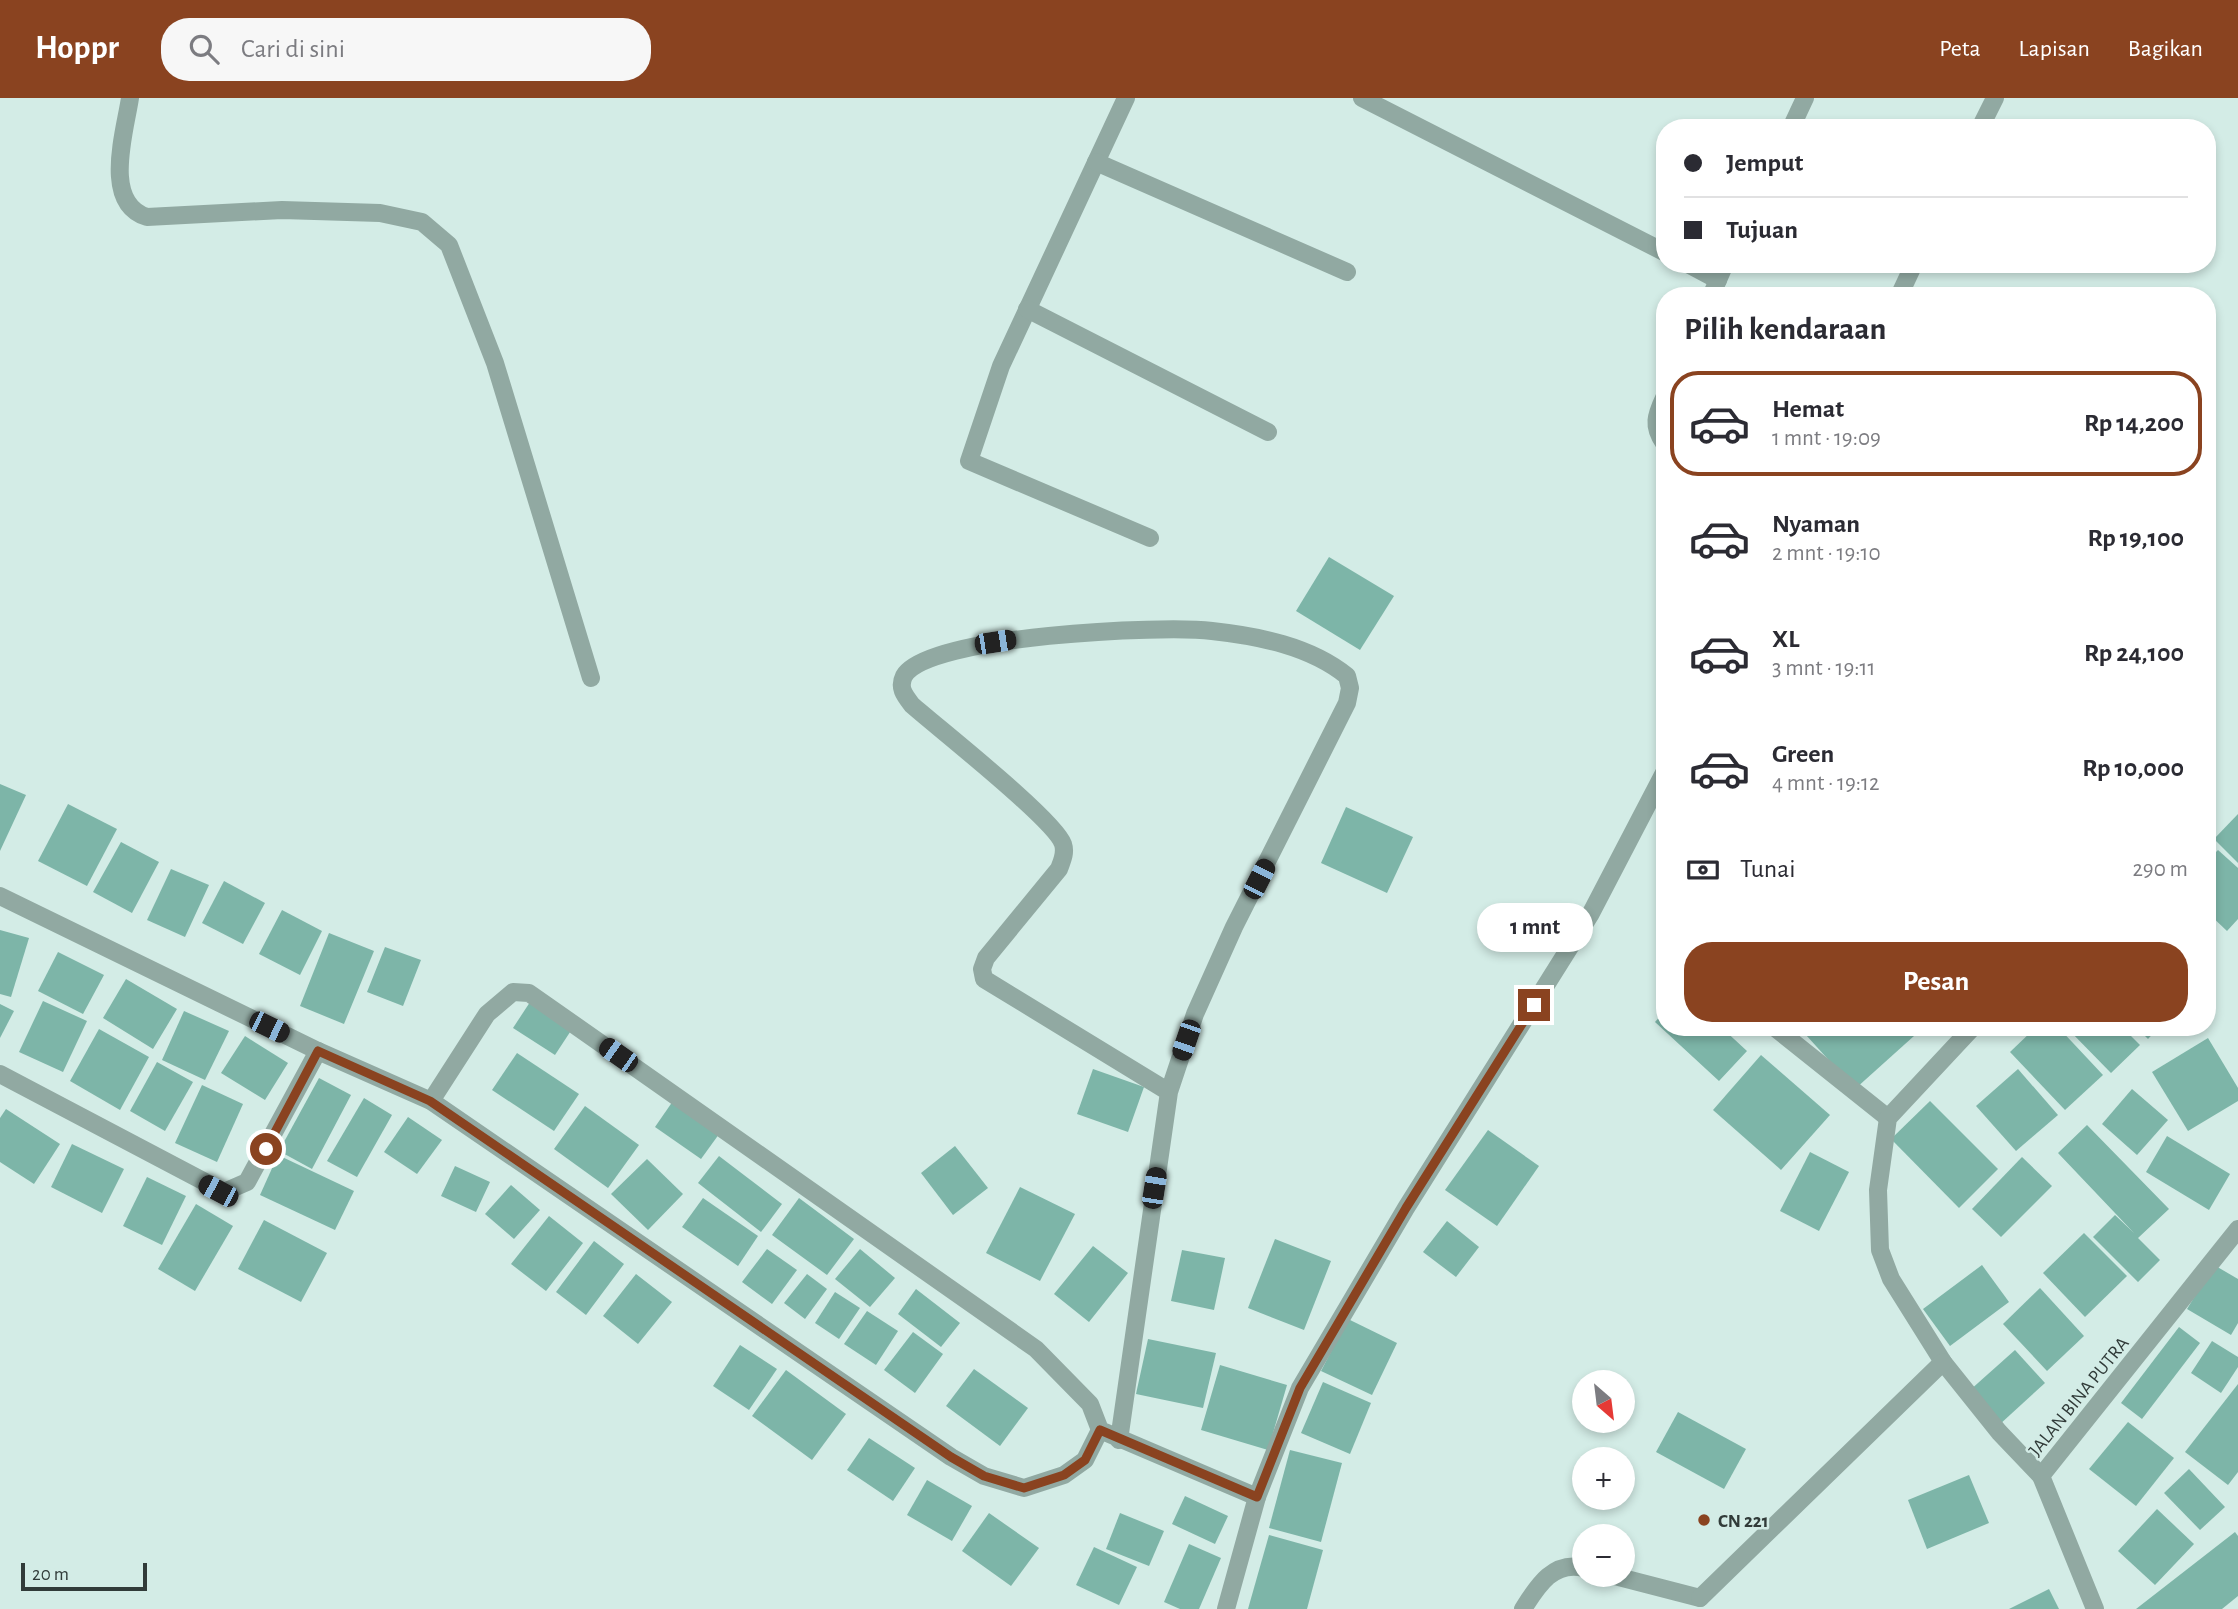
<!DOCTYPE html>
<html lang="id">
<meta charset="utf-8">
<style>
body{margin:0;font-family:"Alegreya Sans",sans-serif;background:#f7f7f7;color:#2b2b33;height:100vh;display:flex;flex-direction:column;font-size:26px;white-space:nowrap}
*{box-sizing:border-box;margin:0}
p{font-size:23px;color:#7c7c81}
.icon{flex:none;width:38px;height:38px;fill:none;stroke:currentColor;stroke-width:2;stroke-linecap:round;stroke-linejoin:round}
.map{position:relative;flex:1;overflow:hidden}
.drawer{position:absolute;left:1656px;top:189px;width:560px;height:749px;display:flex;flex-direction:column;background:#fff;border-radius:28px;box-shadow:0 4px 10px #0003}
.drawer>*{flex:none}
.guide{position:absolute;left:1656px;top:21px;width:560px;height:154px;border-radius:28px;box-shadow:0 4px 10px #0003;display:grid;align-content:center;height:154px;padding:0 28px;background:#fff}
.needle{width:46px;rotate:152deg}
.tools{position:absolute;left:1572px;top:1272px;display:grid;gap:14px}
.tools a{display:grid;place-items:center;width:63px;height:63px;border-radius:50%;background:#fff;box-shadow:0 4px 10px #0003;font-size:35px}
.scale{position:absolute;left:21px;bottom:18px;width:126px;box-sizing:border-box;padding-left:7px;border:4px solid #313b39;border-top:0;font-size:19px;line-height:24px;white-space:nowrap;color:#313b39;-webkit-text-stroke:5px #d3ece6;paint-order:stroke}
.end{position:absolute;width:32px;height:32px;margin:-16px;border:9px solid #8a4320;background:#fff;box-shadow:0 0 0 4px #fff}
.from{border-radius:50%}
.bubble{position:absolute;height:49px;border-radius:24px;background:#fff;box-shadow:0 4px 10px #0003;font-size:23px;font-weight:700;line-height:49px;text-align:center}
.car{position:absolute;width:21px;height:42px;margin:-21px -10px;border-radius:9px;box-shadow:0 0 5px 2px #0007;background:linear-gradient(#222 24%,#8ab4d8 0 40%,#222 0 76%,#8ab4d8 0 86%,#222 0)}
.guide b{display:flex;align-items:center;gap:24px;height:66px;font-size:26px}
.guide b+b{border-top:2px solid #e1e1e2}
.guide i{width:18px;height:18px;background:#2b2b33}
ul{padding:0;list-style:none}
li{display:flex;align-items:center;gap:21px;height:105px;margin:0 14px 10px;padding:0 14px;border:4px solid transparent;border-radius:28px}
li div{flex:1}
li b{display:block;font-size:26px}
li em{font-style:normal;font-weight:700}
li.active{border-color:#8a4320}
li>.icon{width:63px;height:63px;stroke-width:1.5}
h2{padding:0 28px;font-size:32px;line-height:84px}
.pay{display:flex;align-items:center;gap:18px;height:77px;padding:0 28px;font-size:26px}
.pay p{margin-inline-start:auto}
.primary-button{display:flex;gap:14px;margin-top:auto;padding:14px 28px}
.primary-button a{flex:1;height:80px;border-radius:28px;background:#8a4320;color:#fff;font-size:28px;font-weight:700;line-height:80px;text-align:center}
header{display:flex;align-items:center;gap:42px;box-sizing:border-box;height:98px;padding:0 35px;background:#8a4320;color:#fff}
header strong{font-size:33px}
nav{display:flex;gap:38px;margin-inline-start:auto;font-size:24px}
.search{width:490px;height:63px;background:#f7f7f7;display:flex;align-items:center;gap:18px;box-sizing:border-box;padding:0 24px;border-radius:28px;color:#7c7c81;font-size:26px}
.map>svg:first-child{display:block}
.building{fill:#7db5a8}
.lines{fill:none;stroke-linecap:round;stroke-linejoin:round}
.minor{stroke:#91a9a2;stroke-width:18}
.route{stroke:#8a4320;stroke-width:9}
.poi-dot{fill:#8a4320;stroke:#d3ece6;stroke-width:2.5}
.labels{text-anchor:middle;stroke-width:5;stroke-linejoin:round;paint-order:stroke}
.street-label{font-size:19px;fill:#313b39;stroke:#d3ece6}
.poi-label{font-size:19px;font-weight:bold;fill:#313b39;stroke:#d3ece6;text-anchor:start}
</style>
<header>
<strong>Hoppr</strong>
<div class="search"><svg class="icon" aria-label="search" viewBox="0 0 24 24"><circle cx="10" cy="10" r="6"/><path d="M15 15l6 6"/></svg>Cari di sini</div>
<nav><a>Peta</a><a>Lapisan</a><a>Bagikan</a></nav>
</header>
<div class="map">
<svg width="2238" height="1511" viewBox="0 0 2238 1511">
<rect width="100%" height="100%" fill="#d3ece6"/>
<g class="building">
<polygon points="1329,459 1394,498 1360,552 1296,513"/>
<polygon points="0,686 26,697 0,753"/>
<polygon points="68,706 117,731 87,788 38,763"/>
<polygon points="1346,709 1413,739 1387,795 1321,765"/>
<polygon points="2238,716 2238,765 2214,741"/>
<polygon points="121,744 159,764 132,815 93,794"/>
<polygon points="2218,752 2238,770 2238,821 2227,833 2207,814 2207,763"/>
<polygon points="171,771 209,787 185,839 147,822"/>
<polygon points="224,783 265,805 243,846 202,825"/>
<polygon points="282,812 322,833 300,877 259,856"/>
<polygon points="0,832 29,840 11,899 0,896"/>
<polygon points="329,835 374,853 344,926 300,908"/>
<polygon points="385,849 421,862 403,908 367,894"/>
<polygon points="58,854 104,877 83,916 38,893"/>
<polygon points="126,881 177,911 153,951 103,920"/>
<polygon points="532,901 574,928 555,957 513,930"/>
<polygon points="43,903 87,923 63,974 19,954"/>
<polygon points="0,906 14,913 0,940"/>
<polygon points="184,913 229,933 205,982 162,962"/>
<polygon points="1664,914 1664,929 1721,929 1747,953 1719,983 1655,924"/>
<polygon points="1814,929 1924,929 1855,991 1806,937"/>
<polygon points="2036,929 2058,929 2103,977 2065,1012 2010,954"/>
<polygon points="2066,929 2122,929 2140,947 2111,975"/>
<polygon points="2136,929 2159,929 2148,941"/>
<polygon points="99,931 149,959 120,1012 70,983"/>
<polygon points="245,938 288,965 265,1002 221,975"/>
<polygon points="2208,940 2238,990 2238,1003 2188,1033 2152,974"/>
<polygon points="517,955 579,996 554,1033 492,992"/>
<polygon points="1761,957 1830,1017 1781,1072 1713,1012"/>
<polygon points="157,964 193,984 165,1033 130,1013"/>
<polygon points="1093,971 1144,989 1128,1034 1077,1016"/>
<polygon points="2018,971 2058,1017 2016,1053 1976,1008"/>
<polygon points="319,980 351,997 312,1071 279,1053"/>
<polygon points="202,987 243,1006 217,1064 175,1045"/>
<polygon points="2132,991 2168,1022 2137,1057 2102,1026"/>
<polygon points="364,1000 392,1017 357,1079 327,1063"/>
<polygon points="675,1000 722,1032 701,1061 655,1029"/>
<polygon points="1930,1003 1998,1071 1959,1110 1891,1041"/>
<polygon points="585,1008 639,1047 608,1090 554,1051"/>
<polygon points="6,1011 60,1046 34,1086 0,1064 0,1020"/>
<polygon points="408,1019 442,1042 417,1076 384,1054"/>
<polygon points="2087,1027 2169,1111 2138,1140 2160,1162 2138,1184 2093,1139 2115,1117 2134,1135 2058,1055"/>
<polygon points="1488,1032 1539,1068 1497,1128 1445,1092"/>
<polygon points="2167,1038 2230,1076 2209,1112 2146,1074"/>
<polygon points="72,1046 124,1071 102,1115 51,1089"/>
<polygon points="955,1048 988,1090 953,1117 921,1075"/>
<polygon points="1810,1054 1849,1074 1819,1133 1780,1113"/>
<polygon points="278,1057 354,1093 335,1132 260,1097"/>
<polygon points="719,1058 782,1106 761,1134 698,1085"/>
<polygon points="2022,1059 2052,1088 2001,1139 1972,1111"/>
<polygon points="647,1061 683,1096 648,1132 611,1096"/>
<polygon points="455,1068 490,1084 476,1114 441,1098"/>
<polygon points="147,1079 186,1098 162,1147 123,1128"/>
<polygon points="511,1087 540,1112 514,1141 485,1116"/>
<polygon points="1020,1089 1075,1116 1040,1183 986,1155"/>
<polygon points="703,1100 758,1138 738,1168 682,1129"/>
<polygon points="799,1100 854,1141 827,1177 772,1137"/>
<polygon points="196,1106 233,1128 195,1193 158,1171"/>
<polygon points="549,1118 583,1145 546,1193 511,1166"/>
<polygon points="264,1122 327,1155 301,1204 238,1171"/>
<polygon points="1447,1123 1479,1149 1456,1179 1423,1154"/>
<polygon points="2084,1135 2127,1178 2085,1219 2043,1175"/>
<polygon points="1275,1141 1331,1163 1304,1232 1248,1210"/>
<polygon points="594,1143 624,1166 586,1217 556,1194"/>
<polygon points="1093,1148 1128,1175 1089,1224 1054,1196"/>
<polygon points="767,1151 797,1172 772,1206 742,1184"/>
<polygon points="860,1151 895,1180 870,1209 835,1181"/>
<polygon points="1182,1152 1225,1160 1214,1212 1171,1203"/>
<polygon points="1982,1167 2009,1204 1950,1248 1923,1211"/>
<polygon points="2214,1167 2238,1181 2238,1225 2231,1237 2187,1211"/>
<polygon points="636,1176 672,1204 638,1246 603,1218"/>
<polygon points="807,1176 827,1191 805,1221 784,1205"/>
<polygon points="2040,1190 2084,1238 2047,1273 2003,1226"/>
<polygon points="916,1191 960,1225 941,1249 898,1216"/>
<polygon points="835,1194 860,1210 839,1241 815,1225"/>
<polygon points="867,1213 898,1233 876,1267 844,1246"/>
<polygon points="1348,1221 1397,1245 1372,1297 1321,1273"/>
<polygon points="2179,1229 2200,1245 2142,1321 2121,1305"/>
<polygon points="913,1234 943,1256 915,1295 884,1272"/>
<polygon points="1148,1241 1216,1255 1203,1310 1136,1296"/>
<polygon points="2212,1243 2238,1259 2238,1269 2221,1295 2191,1275"/>
<polygon points="740,1247 777,1271 749,1312 713,1288"/>
<polygon points="2015,1252 2045,1285 1999,1327 1969,1293"/>
<polygon points="1220,1267 1287,1287 1268,1352 1201,1332"/>
<polygon points="974,1271 1028,1310 1000,1348 946,1308"/>
<polygon points="786,1272 846,1316 812,1362 752,1318"/>
<polygon points="1323,1284 1371,1305 1350,1356 1301,1335"/>
<polygon points="2238,1286 2238,1374 2228,1387 2185,1354"/>
<polygon points="1678,1314 1746,1351 1724,1391 1656,1354"/>
<polygon points="2128,1324 2174,1360 2136,1408 2089,1371"/>
<polygon points="869,1340 915,1370 893,1403 847,1372"/>
<polygon points="1290,1352 1342,1365 1321,1444 1269,1430"/>
<polygon points="2189,1371 2225,1409 2200,1432 2164,1395"/>
<polygon points="1969,1377 1989,1425 1927,1451 1908,1402"/>
<polygon points="927,1382 972,1408 952,1443 907,1417"/>
<polygon points="1185,1398 1228,1418 1215,1446 1172,1426"/>
<polygon points="2157,1411 2194,1446 2155,1487 2118,1453"/>
<polygon points="989,1415 1039,1450 1011,1488 962,1453"/>
<polygon points="1120,1415 1164,1433 1149,1468 1106,1451"/>
<polygon points="2235,1434 2238,1438 2238,1498 2222,1511 2136,1511"/>
<polygon points="1269,1437 1323,1452 1307,1511 1248,1511"/>
<polygon points="1189,1446 1221,1460 1199,1511 1180,1511 1164,1504"/>
<polygon points="1094,1449 1137,1469 1119,1507 1076,1487"/>
<polygon points="2049,1491 2059,1511 2009,1511"/>
</g>
<g class="lines">
<g class="minor">
<path d="M130 0C125 34 102 105 147 119L282 112 380 115 422 124 449 147 495 265 591 580"/>
<polyline points="1126,0 1001,268 969,363 1150,440"/>
<polyline points="1362,0 1664,154"/>
<polyline points="1791,30 1805,0"/>
<polyline points="1980,30 1995,0"/>
<polyline points="1096,64 1347,174"/>
<polyline points="1688,166 1718,182"/>
<polyline points="1711,198 1725,166"/>
<polyline points="1899,198 1914,166"/>
<polyline points="1027,211 1268,334"/>
<path d="M1664 300C1656 317 1652 328 1664 345"/>
<polyline points="0,798 318,953 431,1003 951,1359 984,1378 1024,1390 1064,1377 1085,1362 1100,1332"/>
<polyline points="1774,929 1888,1020"/>
<polyline points="1973,929 1888,1020 1878,1092 1880,1152 1891,1181 1943,1264 1999,1334 2041,1378"/>
<polyline points="0,976 224,1094 247,1084 318,953"/>
<polyline points="431,1003 487,916 513,894 529,895 1036,1251 1090,1306 1100,1332 1257,1399"/>
<path d="M1119 1342 1169 994 1195 916 1234 829 1347 605 1350 590 1347 578C1310 548 1258 538 1212 533 1164 527 928 537 904 578 898 590 905 598 912 607 938 630 1055 722 1063 746 1066 755 1062 763 1059 771L986 860 982 871 984 881 1169 994"/>
<polyline points="1611,1477 1700,1500"/>
<polyline points="1700,1500 1943,1264"/>
<polyline points="1226,1511 1257,1399 1300,1290 1406,1110 1590,817 1664,675"/>
<path d="M1523 1511C1537 1489 1553 1462 1584 1470"/>
<polyline points="2095,1511 2041,1378 2238,1131"/>
</g>
</g>
<g class="lines">
<polyline class="route" points="266,1051 318,953 430,1003 951,1359 984,1378 1024,1390 1064,1377 1085,1362 1100,1332 1257,1399 1300,1290 1406,1110 1534,907"/>
</g>
<circle class="poi-dot" cx="1704" cy="1422" r="7"/>
<g class="labels">
<g class="street-label">
<text transform="translate(2078 1298) rotate(-51)" y="7">JALAN BINA PUTRA</text>
</g>
<g class="poi-label">
<text x="1718" y="1429">CN 221</text>
</g>
</g>
</svg>
<div class="tools">
<a><svg class="needle" viewBox="-14 -14 28 28"><path d="M0-13l5 13h-10z" fill="#e53935"/><path d="M0 13l5-13h-10z" fill="#7c7c81"/></svg></a>
<a>+</a>
<a>−</a>
</div>
<div class="scale">20 m</div>
<i class="end from" style="left:266px;top:1051px"></i>
<i class="end" style="left:1534px;top:907px"></i>
<div class="bubble" style="left:1477px;top:805px;width:116px">1 mnt</div>
<i class="car" style="left:995px;top:544px;rotate:81deg"></i>
<i class="car" style="left:1259px;top:781px;rotate:27deg"></i>
<i class="car" style="left:269px;top:929px;rotate:116deg"></i>
<i class="car" style="left:1186px;top:942px;rotate:199deg"></i>
<i class="car" style="left:618px;top:957px;rotate:305deg"></i>
<i class="car" style="left:1154px;top:1090px;rotate:9deg"></i>
<i class="car" style="left:218px;top:1093px;rotate:298deg"></i>
<div class="guide">
<b><i class="from"></i>Jemput</b>
<b><i></i>Tujuan</b>
</div>
<section class="drawer">
<h2>Pilih kendaraan</h2>
<ul>
<li class="active"><svg class="icon" aria-label="car" viewBox="0 0 24 24"><path d="M5 17H2v-5l4-1 3-4h7l3 4 3 1v5h-3M9 17h6M6 11h13"/><circle cx="7" cy="17" r="2"/><circle cx="17" cy="17" r="2"/></svg><div><b>Hemat</b><p>1 mnt · 19:09</p></div><em>Rp 14,200</em></li>
<li><svg class="icon" aria-label="car" viewBox="0 0 24 24"><path d="M5 17H2v-5l4-1 3-4h7l3 4 3 1v5h-3M9 17h6M6 11h13"/><circle cx="7" cy="17" r="2"/><circle cx="17" cy="17" r="2"/></svg><div><b>Nyaman</b><p>2 mnt · 19:10</p></div><em>Rp 19,100</em></li>
<li><svg class="icon" aria-label="car" viewBox="0 0 24 24"><path d="M5 17H2v-5l4-1 3-4h7l3 4 3 1v5h-3M9 17h6M6 11h13"/><circle cx="7" cy="17" r="2"/><circle cx="17" cy="17" r="2"/></svg><div><b>XL</b><p>3 mnt · 19:11</p></div><em>Rp 24,100</em></li>
<li><svg class="icon" aria-label="car" viewBox="0 0 24 24"><path d="M5 17H2v-5l4-1 3-4h7l3 4 3 1v5h-3M9 17h6M6 11h13"/><circle cx="7" cy="17" r="2"/><circle cx="17" cy="17" r="2"/></svg><div><b>Green</b><p>4 mnt · 19:12</p></div><em>Rp 10,000</em></li>
</ul>
<div class="pay"><svg class="icon" aria-label="cash" viewBox="0 0 24 24"><path d="M3 7h18v10H3z"/><circle cx="12" cy="12" r="2"/></svg>Tunai<p>290 m</p></div>
<div class="primary-button"><a>Pesan</a></div>
</section>
</div>
